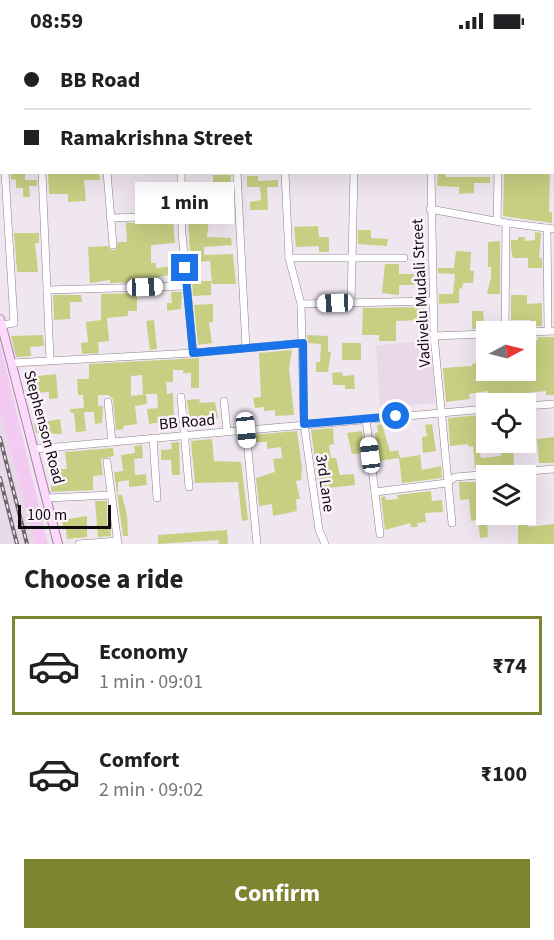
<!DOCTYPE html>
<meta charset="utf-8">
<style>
body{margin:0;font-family:"Source Sans 3",sans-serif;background:#f2f2f2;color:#202124;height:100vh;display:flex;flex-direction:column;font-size:22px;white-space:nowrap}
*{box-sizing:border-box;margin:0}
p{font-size:20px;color:#757577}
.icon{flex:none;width:33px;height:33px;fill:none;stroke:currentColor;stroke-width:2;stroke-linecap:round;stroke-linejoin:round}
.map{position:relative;height:502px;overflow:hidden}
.details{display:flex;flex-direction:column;background:#fff;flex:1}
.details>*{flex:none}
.banner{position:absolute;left:0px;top:0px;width:555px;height:132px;box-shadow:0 6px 24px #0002;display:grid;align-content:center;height:132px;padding:0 24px;background:#fff}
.needle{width:39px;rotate:83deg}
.tools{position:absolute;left:476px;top:279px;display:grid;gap:12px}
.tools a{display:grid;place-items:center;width:60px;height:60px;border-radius:0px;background:#fff;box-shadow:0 6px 24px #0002;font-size:30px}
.scale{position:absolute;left:18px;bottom:15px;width:93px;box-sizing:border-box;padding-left:6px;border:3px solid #0e0b0e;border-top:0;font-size:16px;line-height:21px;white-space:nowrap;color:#0e0b0e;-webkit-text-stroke:4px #fef3fd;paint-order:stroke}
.end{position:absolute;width:27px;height:27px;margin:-14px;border:8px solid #1a73e8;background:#fff;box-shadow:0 0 0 3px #fff}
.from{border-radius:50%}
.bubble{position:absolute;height:42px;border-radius:0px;background:#fff;box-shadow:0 6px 24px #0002;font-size:20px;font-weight:700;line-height:42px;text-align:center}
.car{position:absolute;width:18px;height:36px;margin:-18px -9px;border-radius:8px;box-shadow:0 0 4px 2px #0007;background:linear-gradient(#fff 24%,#345 0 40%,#fff 0 76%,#345 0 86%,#fff 0)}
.banner b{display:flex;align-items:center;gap:21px;height:57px;font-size:22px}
.banner b+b{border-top:2px solid #e0e0e0}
.banner i{width:15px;height:15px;background:#202124}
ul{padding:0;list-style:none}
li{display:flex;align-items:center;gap:18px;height:99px;margin:0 12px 9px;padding:0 12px;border:3px solid transparent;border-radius:0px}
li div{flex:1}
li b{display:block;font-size:22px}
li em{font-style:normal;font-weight:700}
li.current{border-color:#7e8531}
li>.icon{width:54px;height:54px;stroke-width:1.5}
h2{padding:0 24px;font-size:27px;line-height:72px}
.button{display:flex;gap:12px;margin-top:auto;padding:12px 24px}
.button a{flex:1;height:69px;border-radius:0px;background:#7e8531;color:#fff;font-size:24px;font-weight:700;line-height:69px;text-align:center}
.status{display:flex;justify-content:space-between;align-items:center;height:42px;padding:0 30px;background:#fff;direction:ltr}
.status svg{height:16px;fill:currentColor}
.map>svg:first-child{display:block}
.built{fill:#e9d9e8}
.green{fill:#f3caf2}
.building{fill:#c7cf83}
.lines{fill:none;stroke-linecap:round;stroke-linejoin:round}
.minor-casing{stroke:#8b828b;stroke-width:8}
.major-casing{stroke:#a781a6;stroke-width:10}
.minor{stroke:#fff;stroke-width:7}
.major{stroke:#fbdafb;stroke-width:8}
.rail-casing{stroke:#6e686e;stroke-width:4}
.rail{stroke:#fef3fd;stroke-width:1.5;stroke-dasharray:4.5;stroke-linecap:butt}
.route{stroke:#1a73e8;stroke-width:8}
.labels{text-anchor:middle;stroke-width:5;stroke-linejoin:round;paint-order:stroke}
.street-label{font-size:16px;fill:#0e0b0e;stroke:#fef3fd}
</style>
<div class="status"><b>08:59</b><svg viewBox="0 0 49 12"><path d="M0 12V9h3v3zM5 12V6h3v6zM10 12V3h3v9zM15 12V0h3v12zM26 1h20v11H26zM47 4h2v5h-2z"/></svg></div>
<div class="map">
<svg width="554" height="502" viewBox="0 0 554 502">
<rect width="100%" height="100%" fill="#f0e6f0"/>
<g class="built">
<polygon points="431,299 435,361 380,365 376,303"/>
<polygon points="0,315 48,502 0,502"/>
</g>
<polygon class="green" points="0,301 48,502 36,502 0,370"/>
<g class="building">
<polygon points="25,130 25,138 37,138 37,144 29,144 30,155 23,155 23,146 16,146 16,138 11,137 11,131"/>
<polygon points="48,130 99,130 100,138 84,138 86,159 68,160 68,152 49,152"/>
<polygon points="438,130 444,130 446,135 490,135 490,141 474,141 474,151 459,152 459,145 437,144"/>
<polygon points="550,130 549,170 552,170 552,181 503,174 504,131"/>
<polygon points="213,133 231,133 230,151 220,151 220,147 187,151 187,143 213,140"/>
<polygon points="247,134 258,134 258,139 278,138 278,145 267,145 268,168 250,168 250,160 261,158 260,145 247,145"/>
<polygon points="211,159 212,165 197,166 198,178 209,177 207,195 231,196 232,203 204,205 204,213 233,212 236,242 212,242 210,219 198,220 200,239 211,239 211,253 193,254 187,161"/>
<polygon points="172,167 175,201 151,203 151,221 156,221 156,226 174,224 175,232 158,235 158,239 110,241 110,238 90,241 88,205 108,204 111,208 116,208 118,200 127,200 126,181 161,181 160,168"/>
<polygon points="318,184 319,195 329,195 329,210 319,210 319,204 296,205 294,185"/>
<polygon points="358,188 371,188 371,196 388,197 387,204 358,202"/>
<polygon points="535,190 541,191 539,216 542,216 542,226 528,226 528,216 513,216 511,207 511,198 518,198 518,195 525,195 525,199 535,198"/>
<polygon points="14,191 39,191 39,201 35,201 38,230 17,230"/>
<polygon points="500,199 500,252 487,252 491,235 491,225 488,225 488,200"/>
<polygon points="456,209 471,210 470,229 474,229 473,241 463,241 462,247 459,246 459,261 439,262 439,252 453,252 455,232 438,231 438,226 454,226"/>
<polygon points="385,222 399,222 399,232 414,232 414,243 399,243 399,253 382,251"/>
<polygon points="171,250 182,250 181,267 167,269 167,261 172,261"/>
<polygon points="137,251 137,269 128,269 128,274 107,276 109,299 98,300 99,311 82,312 81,301 88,300 86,280 101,278 101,252"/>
<polygon points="53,253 81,253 82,260 70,260 70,277 54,278"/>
<polygon points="511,253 527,253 527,262 542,261 542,284 530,284 530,278 511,278"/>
<polygon points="213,262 213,280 209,280 212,301 198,303 194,263"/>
<polygon points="424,265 424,278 396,279 396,299 379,299 379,293 362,293 363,266"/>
<polygon points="472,269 483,269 484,281 487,282 487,287 472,287"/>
<polygon points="154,278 157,307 150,308 146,279"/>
<polygon points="43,293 44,304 30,305 31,314 16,315 11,294"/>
<polygon points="307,293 328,294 328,310 331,310 328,330 316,330 316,320 320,320 321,302 308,301"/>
<polygon points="537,295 554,295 554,353 546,353 546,349 535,350 489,357 488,349 469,352 470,357 446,360 443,326 472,324 472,322 481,320 482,328 525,328 525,299 538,298"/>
<rect x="342" y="301" width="19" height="17"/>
<polygon points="292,308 289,326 294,373 275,374 275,368 264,369 264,365 255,366 253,356 261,355 259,311"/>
<polygon points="199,316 199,346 191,346 191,331 183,331 183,328 173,328 173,340 166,340 167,352 173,351 174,383 163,384 163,380 149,382 147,367 158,366 157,352 143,352 142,333 131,334 131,354 146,352 147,362 135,364 137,382 123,384 124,387 116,388 113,357 108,353 98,353 98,364 103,364 102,381 95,382 94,370 84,370 86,389 76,390 74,371 71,371 70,367 84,366 83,353 78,353 77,337 89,337 89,322"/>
<polygon points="342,330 343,334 354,333 355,347 345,347 345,343 333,343 332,331"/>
<polygon points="56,332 58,356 49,357 49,350 32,351 30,335"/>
<polygon points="199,357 200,361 215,360 218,376 190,381 187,358"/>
<polygon points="482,373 484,387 476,387 481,416 501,414 500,402 513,401 514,424 475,426 473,404 469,405 468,402 450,404 448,376"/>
<polygon points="60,377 62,392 36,391 34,382"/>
<polygon points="382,382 390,410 398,408 400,416 420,413 422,428 441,424 442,436 402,441 399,416 379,419 375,391 378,390 377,383"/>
<polygon points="432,382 436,409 423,411 422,395 427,394 425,383"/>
<polygon points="333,386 334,402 329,403 331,416 336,416 340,433 354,432 355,443 319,447 311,388"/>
<polygon points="297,389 302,426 301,438 296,439 300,457 296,457 297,469 273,474 272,462 259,464 256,436 275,430 273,417 282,416 281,405 267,407 267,400 253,400 252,393"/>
<polygon points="362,389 364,411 352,412 347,391"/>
<polygon points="554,395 554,421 539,421 537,397"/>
<polygon points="212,397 214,419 241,420 248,478 242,479 238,440 195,441 191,399"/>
<polygon points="179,400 180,433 172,433 171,418 161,418 161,408 172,407 171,401"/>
<polygon points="142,403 143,416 134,417 135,433 146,432 147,443 129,445 129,438 118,440 118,453 122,453 127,473 128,494 123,494 114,430 123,429 121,413 135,411 134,404"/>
<polygon points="113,406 114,414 101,417 103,433 93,434 93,448 51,450 52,427 67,427 65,410"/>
<polygon points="459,440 479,440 480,459 486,458 488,495 480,496 478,478 471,479 469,457 460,458"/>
<polygon points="431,449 432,459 442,458 443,470 425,471 426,480 417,481 418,485 411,485 410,481 385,488 381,455 385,454 386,458 398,457 397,453"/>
<polygon points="95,459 107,459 107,483 110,483 111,494 98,495"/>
<polygon points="87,474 87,495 67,497 66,486 63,486 62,478"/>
<polygon points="518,474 527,474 528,485 554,482 554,502 518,502"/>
<polygon points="227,488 228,502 219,502 218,498 158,502 158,493"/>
</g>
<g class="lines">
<g class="minor-casing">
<g id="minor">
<polyline points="60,0 60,2"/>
<polyline points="113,0 113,2"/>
<polyline points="138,0 138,2"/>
<polyline points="497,0 497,2"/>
<polyline points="552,0 552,2"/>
<polyline points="169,2 169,0"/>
<polyline points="211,2 212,0"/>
<polyline points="266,2 266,0"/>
<polyline points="317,2 317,0"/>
<polyline points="442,2 442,0"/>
<polyline points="0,23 2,23"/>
<polyline points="554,33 554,43"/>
<polyline points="0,43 2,69"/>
<polyline points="0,79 2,79"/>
<polyline points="42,130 50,318"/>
<polyline points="107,130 113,203"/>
<polyline points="181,130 182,191 193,311"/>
<polyline points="237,130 246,306"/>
<polyline points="285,130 289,216 301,262 304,382 319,488 325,502"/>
<polyline points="431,130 434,294 452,481"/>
<polyline points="430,167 506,181 554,187"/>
<polyline points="110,176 143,175"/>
<polyline points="497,179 498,130"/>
<polyline points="547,186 548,289"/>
<polyline points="289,216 404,216"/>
<polyline points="47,248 186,244"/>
<polyline points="351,261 354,130"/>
<polyline points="301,262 432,259"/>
<polyline points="2,283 14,281 5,130"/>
<polyline points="505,290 506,181"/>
<polyline points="525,290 554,289"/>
<polyline points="434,294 486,292"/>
<polyline points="12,321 193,311 302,301"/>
<polyline points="181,355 189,445"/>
<polyline points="224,359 227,389"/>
<polyline points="108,360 112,400"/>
<polyline points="525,364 554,362"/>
<polyline points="366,377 380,492"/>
<polyline points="246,388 257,502"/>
<polyline points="153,396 157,456"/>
<polyline points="34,407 486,367"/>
<polyline points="107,420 118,502"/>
<polyline points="375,450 447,441 455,435 554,427"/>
<polyline points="48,456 111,453"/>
<polyline points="79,502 117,499"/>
</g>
</g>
<g class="major-casing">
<polyline id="major" points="0,277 58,502"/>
</g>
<use href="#minor" class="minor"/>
<use href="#major" class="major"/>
<g class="rail-casing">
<g id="rail">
<polyline points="0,396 27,502"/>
<polyline points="0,436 17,502"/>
</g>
</g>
<use href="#rail" class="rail"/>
</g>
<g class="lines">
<polyline class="route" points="185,226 193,311 303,301 304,382 396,374"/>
</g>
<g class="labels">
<g class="street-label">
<text transform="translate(420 251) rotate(-93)" y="6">Vadivelu Mudali Street</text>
<text transform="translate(187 379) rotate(-5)" y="6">BB Road</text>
<text transform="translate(45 385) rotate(75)" y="6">Stephenson Road</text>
<text transform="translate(326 441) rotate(82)" y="6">3rd Lane</text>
</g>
</g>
</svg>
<div class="tools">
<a><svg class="needle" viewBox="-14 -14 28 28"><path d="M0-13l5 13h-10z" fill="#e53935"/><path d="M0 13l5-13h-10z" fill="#757577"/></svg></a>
<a><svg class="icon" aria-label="locate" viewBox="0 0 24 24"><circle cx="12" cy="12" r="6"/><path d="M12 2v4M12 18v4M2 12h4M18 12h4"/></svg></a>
<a><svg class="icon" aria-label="layers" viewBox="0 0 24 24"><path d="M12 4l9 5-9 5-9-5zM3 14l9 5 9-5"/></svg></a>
</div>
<div class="scale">100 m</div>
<i class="end from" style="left:396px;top:374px"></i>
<i class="end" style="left:185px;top:226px"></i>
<div class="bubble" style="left:135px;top:140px;width:99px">1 min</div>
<i class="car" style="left:145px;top:245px;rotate:88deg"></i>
<i class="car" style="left:335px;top:261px;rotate:268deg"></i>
<i class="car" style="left:246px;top:388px;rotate:174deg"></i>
<i class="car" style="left:370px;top:413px;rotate:353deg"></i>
<div class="banner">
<b><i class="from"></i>BB Road</b>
<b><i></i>Ramakrishna Street</b>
</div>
</div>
<section class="details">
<h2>Choose a ride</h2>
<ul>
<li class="current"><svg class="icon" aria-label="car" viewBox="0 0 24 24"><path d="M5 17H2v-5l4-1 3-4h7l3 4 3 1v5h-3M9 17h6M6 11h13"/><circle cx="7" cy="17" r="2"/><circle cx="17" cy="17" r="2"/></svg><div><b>Economy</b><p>1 min · 09:01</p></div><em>₹74</em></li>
<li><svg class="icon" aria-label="car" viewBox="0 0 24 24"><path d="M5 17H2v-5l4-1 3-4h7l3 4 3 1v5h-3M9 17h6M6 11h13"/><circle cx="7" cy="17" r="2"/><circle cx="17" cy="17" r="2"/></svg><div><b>Comfort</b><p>2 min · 09:02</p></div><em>₹100</em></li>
</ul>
<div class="button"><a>Confirm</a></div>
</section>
